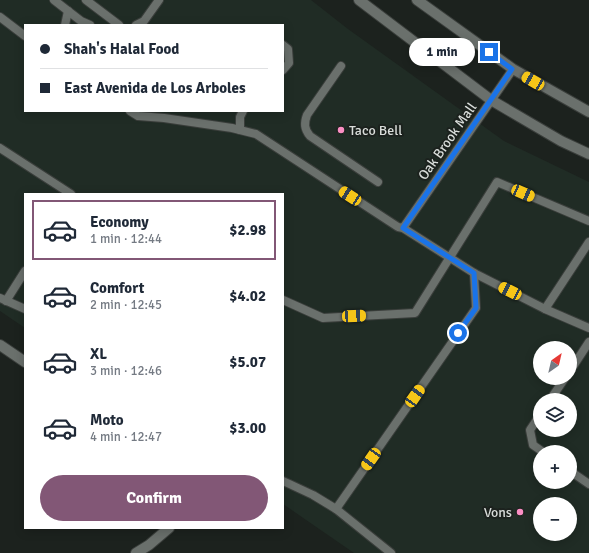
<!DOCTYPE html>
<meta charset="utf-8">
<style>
body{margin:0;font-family:Signika,sans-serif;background:#f6f6f7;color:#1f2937;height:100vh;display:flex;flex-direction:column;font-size:15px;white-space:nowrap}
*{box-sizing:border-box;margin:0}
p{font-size:13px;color:#747a83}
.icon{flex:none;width:22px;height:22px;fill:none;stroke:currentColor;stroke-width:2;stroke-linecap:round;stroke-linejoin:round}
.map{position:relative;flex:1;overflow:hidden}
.side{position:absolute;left:24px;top:193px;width:260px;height:336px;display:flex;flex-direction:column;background:#fff;border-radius:0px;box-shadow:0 2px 10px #0003}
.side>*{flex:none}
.hud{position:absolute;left:24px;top:24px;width:260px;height:88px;border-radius:0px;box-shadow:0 2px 10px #0003;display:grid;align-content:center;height:88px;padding:0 16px;background:#fff}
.needle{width:26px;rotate:34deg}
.buttons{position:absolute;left:533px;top:341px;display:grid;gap:8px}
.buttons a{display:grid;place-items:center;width:44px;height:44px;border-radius:50%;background:#fff;box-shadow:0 2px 10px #0003;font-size:20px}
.end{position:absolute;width:18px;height:18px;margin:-9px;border:5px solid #1a73e8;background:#fff;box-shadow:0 0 0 2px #fff}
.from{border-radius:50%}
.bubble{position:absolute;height:28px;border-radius:14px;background:#fff;box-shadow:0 2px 10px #0003;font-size:13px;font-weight:800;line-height:28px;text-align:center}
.car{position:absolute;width:12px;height:24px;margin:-12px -6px;border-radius:5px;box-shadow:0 0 3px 1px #0007;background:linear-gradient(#f5c518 24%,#345 0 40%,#f5c518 0 76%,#345 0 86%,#f5c518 0)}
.hud b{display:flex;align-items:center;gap:14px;height:38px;font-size:15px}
.hud b+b{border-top:1px solid #e0e1e3}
.hud i{width:10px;height:10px;background:#1f2937}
ul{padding:7px 0 0;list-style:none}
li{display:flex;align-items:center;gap:12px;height:60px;margin:0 8px 6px;padding:0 8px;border:2px solid transparent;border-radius:0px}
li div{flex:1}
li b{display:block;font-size:15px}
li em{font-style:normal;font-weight:800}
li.selected{border-color:#825776}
li>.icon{width:36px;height:36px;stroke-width:1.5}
.primary-button{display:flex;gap:8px;margin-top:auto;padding:8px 16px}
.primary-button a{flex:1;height:46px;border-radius:24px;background:#825776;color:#fff;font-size:16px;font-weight:800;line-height:46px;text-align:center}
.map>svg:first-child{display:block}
.built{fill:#202c25;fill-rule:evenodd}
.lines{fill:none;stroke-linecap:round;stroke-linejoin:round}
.service-casing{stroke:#3a3e3b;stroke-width:10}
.minor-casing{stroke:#3a3e3b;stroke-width:12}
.secondary-casing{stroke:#3a3e3b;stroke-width:12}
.service{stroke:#6a706c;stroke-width:8}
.minor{stroke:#6a706c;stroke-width:10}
.secondary{stroke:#6a706c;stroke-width:10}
.route{stroke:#1a73e8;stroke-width:5}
.poi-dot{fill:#fb8fc4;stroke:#1c221e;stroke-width:1.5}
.labels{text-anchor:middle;stroke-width:4;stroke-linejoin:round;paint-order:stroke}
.poi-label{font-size:14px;fill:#dadedb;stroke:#1c221e;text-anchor:start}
.street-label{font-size:14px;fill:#dadedb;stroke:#1c221e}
</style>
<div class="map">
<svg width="589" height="553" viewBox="0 0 589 553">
<rect width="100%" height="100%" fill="#1c221e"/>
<path class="built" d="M0 0H311L348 29 504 141 589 182V553H354L283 504V194H25V328L0 311ZM25 25H283V111H25ZM540 348H570V378H540ZM540 400H570V430H540ZM540 452H570V482H540ZM540 504H570V534H540Z"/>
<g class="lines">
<g class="service-casing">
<g id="service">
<polyline points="54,0 81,21 90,25"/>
<polyline points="86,0 119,25"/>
<polyline points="0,17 25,36"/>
<polyline points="65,25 68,11"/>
<polyline points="136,25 144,21 159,0"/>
<polyline points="283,45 288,49 289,63 283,70"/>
<path d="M341 66 307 115C304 123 304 129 310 136L378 182"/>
<polyline points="130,111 138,116 164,118 232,128 256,134 398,227 403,228 474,273 545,309 589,328"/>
<polyline points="240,130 240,117 243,111"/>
<polyline points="0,148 71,194"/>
<polyline points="403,228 513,69"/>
<polyline points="0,298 25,309"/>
<polyline points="283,300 323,318 415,313 497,182 589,221"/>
<polyline points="6,301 25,271"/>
<polyline points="545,309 589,242"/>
<polyline points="570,371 589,342"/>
<polyline points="550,400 565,378"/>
<polyline points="540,415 530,430 533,445 543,452"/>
<polyline points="570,471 589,484"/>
<polyline points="283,481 313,495 336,509 391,553"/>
<polyline points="336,509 476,308 474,273"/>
</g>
</g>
<g class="minor-casing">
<g id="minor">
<polyline points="0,345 25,362"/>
<polyline points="136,553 149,545 169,528"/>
</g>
</g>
<g class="secondary-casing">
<g id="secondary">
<polyline points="359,0 491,100 561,141 589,154"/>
<polyline points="417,0 513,69 589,112"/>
</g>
</g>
<use href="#service" class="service"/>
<use href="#minor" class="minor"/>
<use href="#secondary" class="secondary"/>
</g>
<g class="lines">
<polyline class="route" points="458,333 476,308 474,273 403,228 512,69 489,52"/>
</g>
<g class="poi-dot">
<circle cx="341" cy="130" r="4"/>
<circle cx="520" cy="512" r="4"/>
</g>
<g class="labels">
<g class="poi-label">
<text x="349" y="135">Taco Bell</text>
<text x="512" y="517" text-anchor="end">Vons</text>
</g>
<g class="street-label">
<text transform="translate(447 141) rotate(-55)" y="5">Oak Brook Mall</text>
</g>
</g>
</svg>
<div class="buttons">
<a><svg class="needle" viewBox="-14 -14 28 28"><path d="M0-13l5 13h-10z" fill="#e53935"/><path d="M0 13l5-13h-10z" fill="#747a83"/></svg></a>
<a><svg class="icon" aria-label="layers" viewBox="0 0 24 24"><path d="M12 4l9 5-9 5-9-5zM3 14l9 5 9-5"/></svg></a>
<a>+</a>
<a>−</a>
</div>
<i class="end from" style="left:458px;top:333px"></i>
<i class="end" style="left:489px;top:52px"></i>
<div class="bubble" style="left:409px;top:38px;width:66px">1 min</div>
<i class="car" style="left:533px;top:81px;rotate:300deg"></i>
<i class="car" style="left:523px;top:193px;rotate:113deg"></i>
<i class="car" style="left:350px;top:196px;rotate:303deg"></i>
<i class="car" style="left:510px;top:291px;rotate:297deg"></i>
<i class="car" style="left:354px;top:316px;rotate:87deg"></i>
<i class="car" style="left:415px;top:396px;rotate:35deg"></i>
<i class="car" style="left:371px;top:459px;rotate:215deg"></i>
<div class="hud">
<b><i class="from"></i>Shah's Halal Food</b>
<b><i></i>East Avenida de Los Arboles</b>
</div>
<section class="side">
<ul>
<li class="selected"><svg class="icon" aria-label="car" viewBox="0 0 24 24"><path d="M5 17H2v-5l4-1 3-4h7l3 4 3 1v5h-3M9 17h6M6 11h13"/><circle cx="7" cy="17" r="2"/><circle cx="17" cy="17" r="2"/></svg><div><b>Economy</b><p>1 min · 12:44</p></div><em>$2.98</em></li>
<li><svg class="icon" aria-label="car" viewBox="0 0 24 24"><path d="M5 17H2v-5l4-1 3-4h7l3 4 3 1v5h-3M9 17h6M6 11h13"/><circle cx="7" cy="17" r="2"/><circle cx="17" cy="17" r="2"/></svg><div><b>Comfort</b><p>2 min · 12:45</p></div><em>$4.02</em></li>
<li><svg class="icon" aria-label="car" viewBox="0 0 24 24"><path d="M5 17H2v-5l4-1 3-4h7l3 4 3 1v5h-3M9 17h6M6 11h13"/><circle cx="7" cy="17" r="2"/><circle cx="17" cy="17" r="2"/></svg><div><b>XL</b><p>3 min · 12:46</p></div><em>$5.07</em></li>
<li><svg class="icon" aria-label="car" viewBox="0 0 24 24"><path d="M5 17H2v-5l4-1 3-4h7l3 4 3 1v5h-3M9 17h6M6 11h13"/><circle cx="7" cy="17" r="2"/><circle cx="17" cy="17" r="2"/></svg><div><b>Moto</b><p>4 min · 12:47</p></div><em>$3.00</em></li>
</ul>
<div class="primary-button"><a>Confirm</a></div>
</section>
</div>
